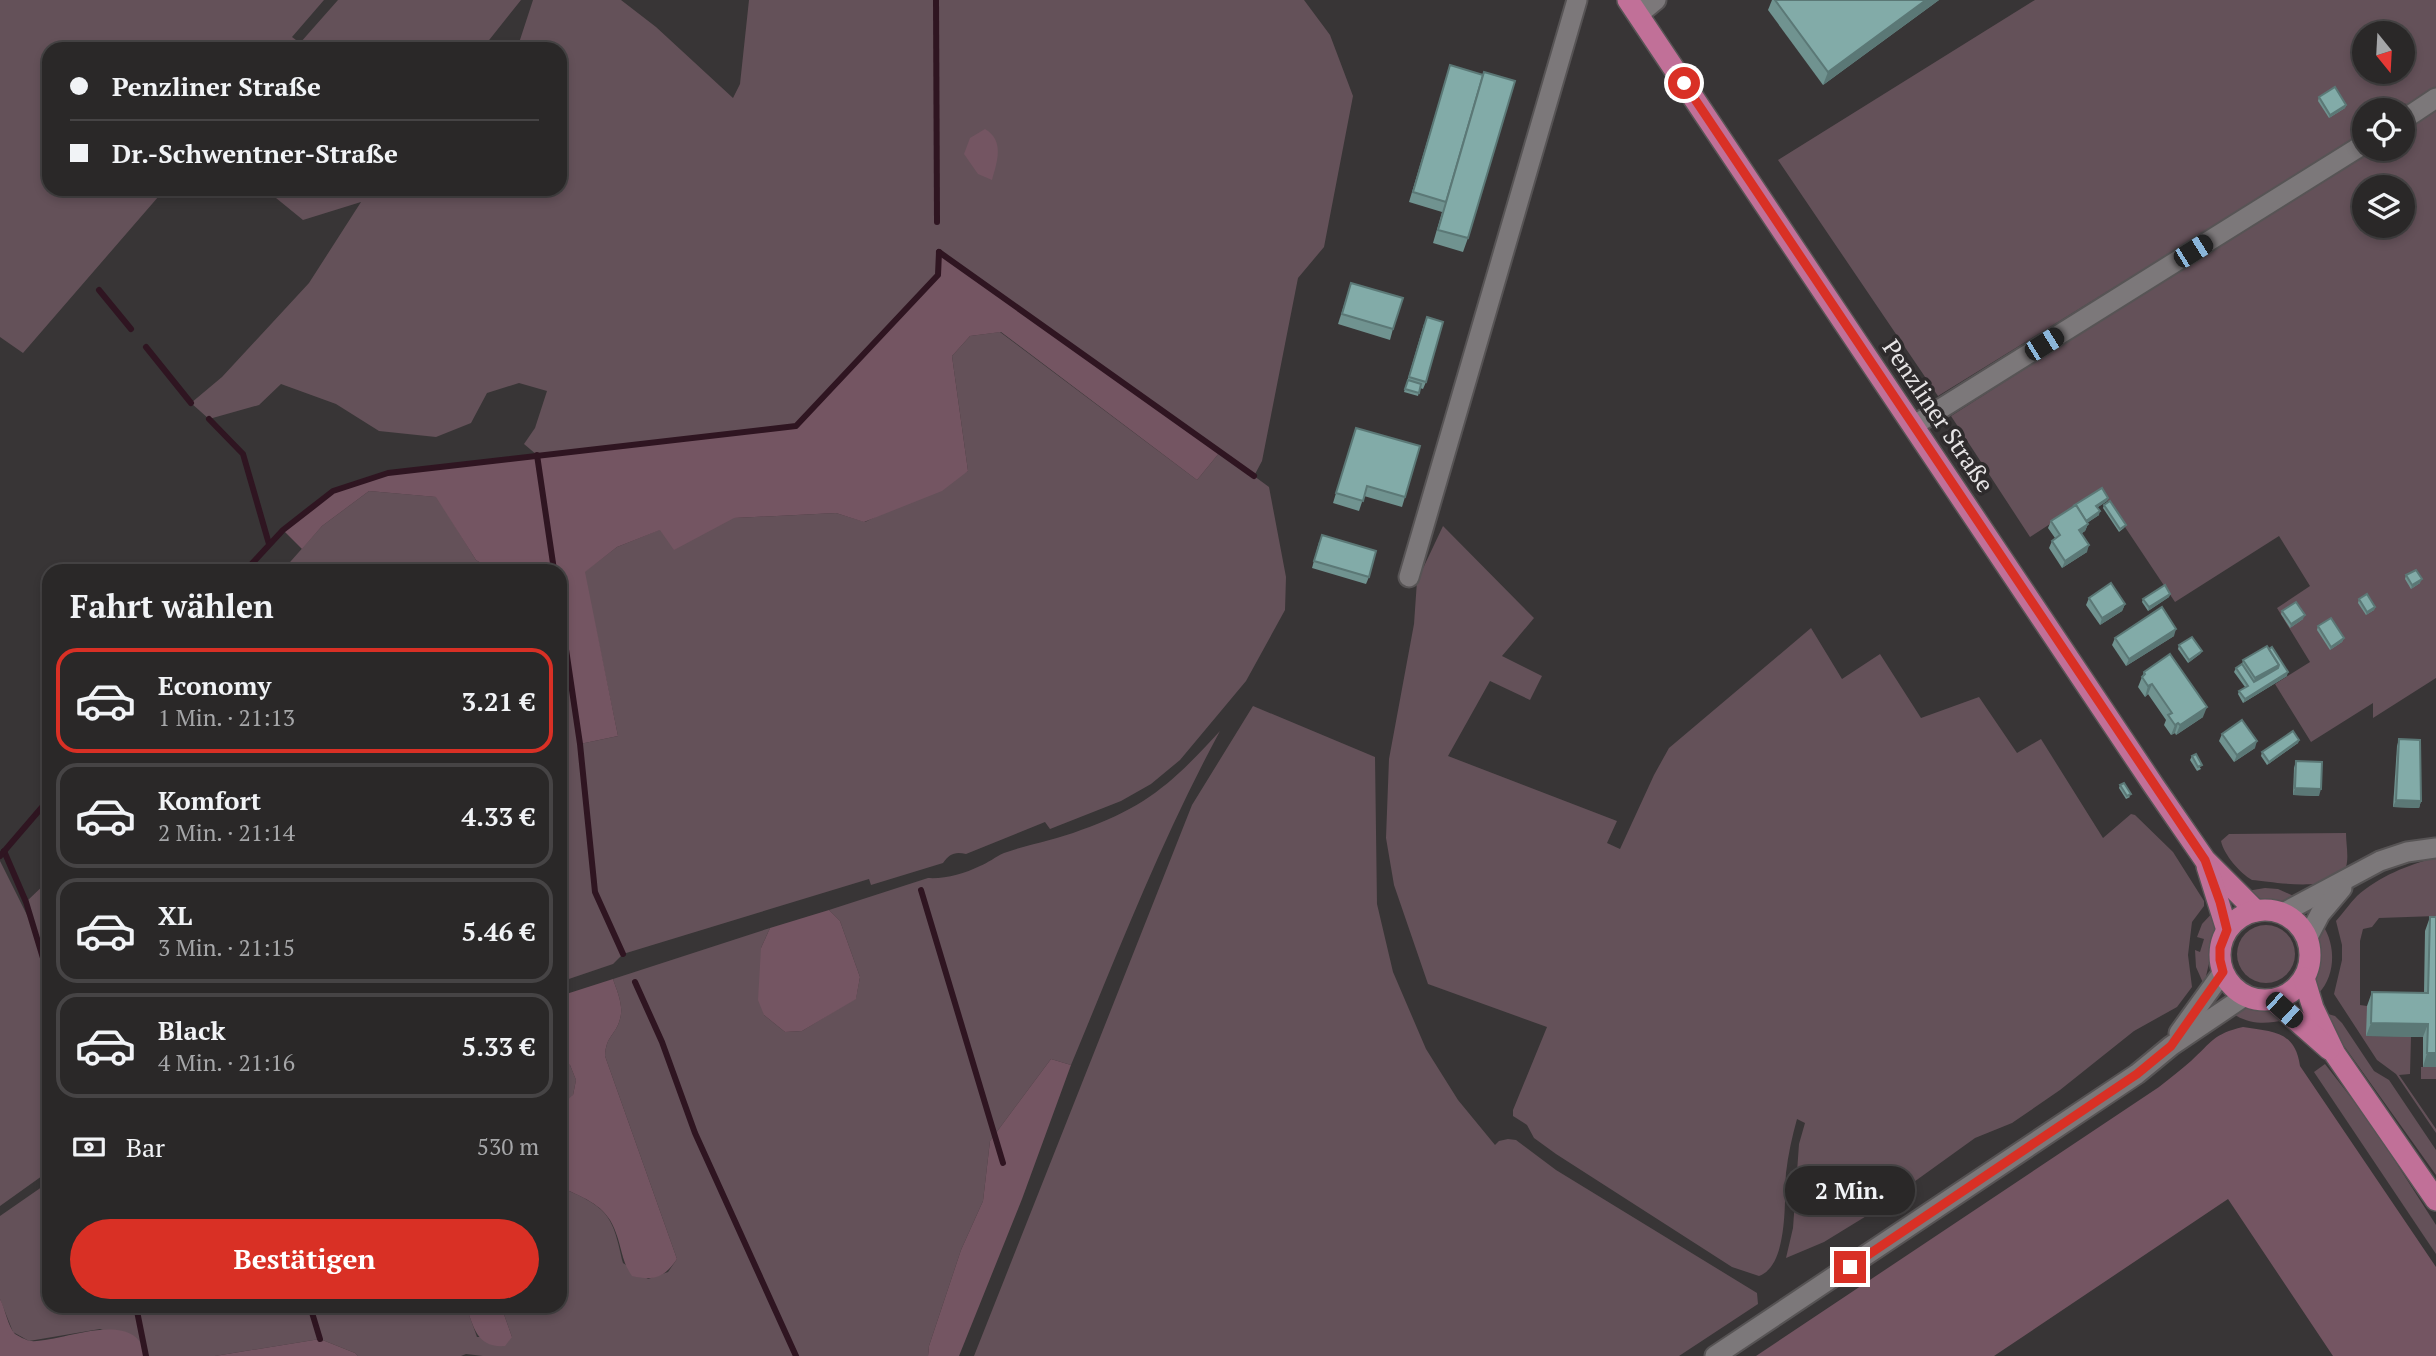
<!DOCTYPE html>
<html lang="de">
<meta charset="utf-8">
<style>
body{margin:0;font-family:"PT Serif",serif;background:#323030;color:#f1f3f6;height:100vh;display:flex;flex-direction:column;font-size:26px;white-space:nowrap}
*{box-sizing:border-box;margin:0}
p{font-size:23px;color:#a5a6a8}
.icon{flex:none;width:38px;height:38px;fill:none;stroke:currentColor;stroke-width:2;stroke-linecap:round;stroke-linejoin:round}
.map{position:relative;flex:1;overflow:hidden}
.sheet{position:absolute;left:42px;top:564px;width:525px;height:749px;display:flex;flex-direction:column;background:#2a2828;border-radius:21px;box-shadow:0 4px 10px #0003,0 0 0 2px #464445}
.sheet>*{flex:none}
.banner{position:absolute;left:42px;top:42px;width:525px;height:154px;border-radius:21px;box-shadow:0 4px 10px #0003,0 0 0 2px #464445;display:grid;align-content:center;height:154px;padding:0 28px;background:#2a2828}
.needle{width:46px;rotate:162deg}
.fabs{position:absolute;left:2352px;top:21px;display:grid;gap:14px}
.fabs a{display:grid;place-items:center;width:63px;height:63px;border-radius:50%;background:#2a2828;box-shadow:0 4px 10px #0003,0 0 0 2px #464445;font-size:35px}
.end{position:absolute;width:32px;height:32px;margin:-16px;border:9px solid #d93025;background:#fff;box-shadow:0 0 0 4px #fff}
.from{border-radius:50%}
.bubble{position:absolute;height:49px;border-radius:24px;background:#2a2828;box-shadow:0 4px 10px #0003,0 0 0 2px #464445;font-size:23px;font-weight:700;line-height:49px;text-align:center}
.car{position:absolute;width:21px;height:42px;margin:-21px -10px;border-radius:9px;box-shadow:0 0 5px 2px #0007;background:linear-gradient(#222 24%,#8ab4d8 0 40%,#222 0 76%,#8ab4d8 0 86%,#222 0)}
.banner b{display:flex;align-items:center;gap:24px;height:66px;font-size:26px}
.banner b+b{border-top:2px solid #464445}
.banner i{width:18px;height:18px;background:#f1f3f6}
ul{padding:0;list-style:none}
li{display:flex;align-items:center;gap:21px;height:105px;margin:0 14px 10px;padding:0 14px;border:4px solid #464445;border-radius:21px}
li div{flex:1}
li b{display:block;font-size:26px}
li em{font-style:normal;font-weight:700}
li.active{border-color:#d93025}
li>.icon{width:63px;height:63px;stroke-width:1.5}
h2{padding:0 28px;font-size:32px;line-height:84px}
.pay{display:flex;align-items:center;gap:18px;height:77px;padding:0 28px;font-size:26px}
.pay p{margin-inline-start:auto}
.primary-button{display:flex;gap:14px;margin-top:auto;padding:14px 28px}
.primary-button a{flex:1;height:80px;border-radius:42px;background:#d93025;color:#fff;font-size:28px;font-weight:700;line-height:80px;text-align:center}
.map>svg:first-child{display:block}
.green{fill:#645159;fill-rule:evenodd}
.forest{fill:#745562}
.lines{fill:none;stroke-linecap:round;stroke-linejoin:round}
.stream{stroke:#2f1521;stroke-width:6}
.minor-casing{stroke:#575455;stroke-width:23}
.major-casing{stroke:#575455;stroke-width:24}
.minor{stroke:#7c787a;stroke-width:19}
.major{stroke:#c17098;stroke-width:21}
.wall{fill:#709390}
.shaded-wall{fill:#5b7876}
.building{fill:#82aba8;stroke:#5b7876;stroke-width:2}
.route{stroke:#d93025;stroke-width:9}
.labels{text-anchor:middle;stroke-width:7;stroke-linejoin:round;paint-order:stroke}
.street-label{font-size:24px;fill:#e7e5e6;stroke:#2e2b2c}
</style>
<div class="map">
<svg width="2436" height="1356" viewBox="0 0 2436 1356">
<rect width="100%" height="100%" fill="#383536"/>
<g class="green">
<polygon points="0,0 324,0 292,37 300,43 338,0 521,0 482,49 49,49 49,189 165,189 23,353 0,337"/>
<path d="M533 0H621L656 27 733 98 740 84 749 0H1304L1330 35 1353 96 1324 247 1298 278 1262 461 1254 476 1269 487 1286 577 1285 610 1246 681 1180 760 1151 784 1121 801 1050 829 1045 822 966 854C955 851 949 854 943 863L871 885 869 879 623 954 613 964 560 982V617L580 744 618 736 584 572 617 547 659 530 537 455 524 444 535 428 547 391 519 383 487 393 471 423 436 437 379 431 336 404 281 384 259 405 209 419 191 403 222 377 309 283 361 202 303 220 265 189H394L425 198 439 189H560V49H517ZM939 253 1220 452 1197 480 1000 332 970 336 952 356 968 471 865 522 836 513 734 518 657 441 796 426 938 275Z"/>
<path d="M2035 0H2436V91L2420 102 2407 104 2395 102 2376 110H2364V128L2361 135 1938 396 1778 160ZM2364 33H2403V72H2364Z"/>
<path d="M2436 107V678L2373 718V703L2311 742 2275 684 2310 662 2277 608 2310 586 2279 536 2175 602 2101 491 2030 537 1951 416 2370 149H2403V128ZM2364 187H2403V226H2364Z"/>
<polygon points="369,491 437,497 476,560 492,570 283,570 322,526"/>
<path d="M1443 526 1534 618 1502 656 1542 676 1530 700 1490 681 1448 756 1617 821 1607 843 1620 849 1654 775 1669 748 1811 628 1842 679 1880 654 1921 718 1979 697 2017 753 2041 739 2103 838 2131 814 2135 815 2173 852 2204 901V906L2192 922 2188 955 2192 987 2177 1007 2134 1031 2060 1090 2012 1123 1975 1138 1868 1215 1824 1242 1786 1258 1793 1228 1799 1144 1805 1123 1797 1119C1792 1137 1788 1155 1786 1173 1784 1199 1789 1265 1759 1276L1732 1267 1556 1154 1534 1138 1527 1125 1513 1116V1110L1547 1027 1428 984 1394 885 1386 838 1389 759 1414 624 1417 581Z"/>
<polygon points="1253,706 1375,757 1377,904 1393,972 1426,1049 1458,1100 1495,1145 1499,1141 1508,1139 1516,1140 1556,1170 1757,1293 1758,1304 1679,1356 974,1356 1192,805"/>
<path d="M1220 731C1162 838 1118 952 1071 1065L1051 1059 990 1141 983 1201 961 1250 929 1346 928 1356H483L466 1354 461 1356H358L355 1353 320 1339 215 1356H146L143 1345 100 1329 29 1341 13 1332 0 1299V1216L49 1182V1306H466L477 1337H512L501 1306H560V1192L567 1190C610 1209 613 1218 623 1263L648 1279 668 1272 677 1259 605 1056C606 1035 616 1035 620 1019 624 1006 617 991 613 979L770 928 761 948 764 1015 785 1032 802 1031 856 998 860 977 840 921 829 910 928 878C945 879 964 874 980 866 988 863 995 857 1004 853 1029 844 1056 840 1081 830 1147 807 1174 781 1220 731Z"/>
<path d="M2346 833C2346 844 2349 857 2346 867 2336 894 2275 882 2252 880 2240 873 2224 855 2221 841L2229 834Z"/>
<path d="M2436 858V916L2379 918 2372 927 2363 929 2360 941V1005L2367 1006V1036L2411 1037 2410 1074 2399 1075 2436 1129V1133L2396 1074 2377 1060 2334 994 2342 960V945L2336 921C2343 913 2350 903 2357 896 2378 877 2409 864 2436 858Z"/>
<polygon points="0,861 30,921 26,902 49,880 49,1171 0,1206"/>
<path d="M2265 888 2278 889 2298 898C2278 905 2264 907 2247 891Z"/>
<polygon points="2216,909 2216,933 2204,985 2196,967 2195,950 2200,952 2204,939 2197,937 2202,924"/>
<path d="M2322 924C2337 946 2336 979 2315 997 2313 983 2316 972 2317 957 2318 945 2317 936 2322 924Z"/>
<circle cx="2266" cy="954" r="29"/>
<path d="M2248 1005 2264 1008 2284 1020C2264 1025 2246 1024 2229 1011Z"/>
<polygon points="2328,1014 2335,1016 2342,1023 2374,1071 2389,1080 2436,1150 2436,1175 2322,1015"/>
<polygon points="560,1061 570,1065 576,1080 573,1095 560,1128"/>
<polygon points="2325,1064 2370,1122 2436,1225 2436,1254 2314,1072"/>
<rect x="2421" y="1067" width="15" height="12"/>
</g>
<g class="forest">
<path d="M985 129C1005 141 997 162 992 180L978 174 964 154 970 138Z"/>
<polygon points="939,252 1220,452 1197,480 1001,332 970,336 952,356 968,471 942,491 864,522 836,513 734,518 674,550 660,530 617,547 585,572 618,736 580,744 560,617 560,570 492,570 476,560 436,497 369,491 322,526 302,549 283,530 333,491 388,473 796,426 938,275"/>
<polygon points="829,910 840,921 860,977 856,999 802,1031 785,1032 764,1015 758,1000 761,948 770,928"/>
<path d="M613 979C617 991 624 1006 620 1019 616 1035 606 1035 605 1056L677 1259C664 1278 654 1281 632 1276 622 1262 622 1249 616 1233 608 1208 589 1200 567 1190L560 1192V1128L566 1114C563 1104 566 1101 573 1095L576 1080 570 1065 560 1061V996Z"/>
<path d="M2243 1027C2272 1032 2295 1030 2300 1066L2436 1267V1356H2333L2228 1199 1994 1356H1756L2159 1087C2170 1078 2181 1070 2191 1061 2212 1042 2213 1034 2243 1027Z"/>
<polygon points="1051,1059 1071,1065 1022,1199 959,1356 928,1356 929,1346 961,1250 983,1201 990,1141"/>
<path d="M0 1299C5 1308 8 1327 15 1334 18 1336 26 1340 30 1341 59 1344 136 1305 146 1356H0Z"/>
<path d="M466 1306H501L512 1337 505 1346C477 1348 474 1328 466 1306Z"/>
<polygon points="320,1339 355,1353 358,1356 215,1356"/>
</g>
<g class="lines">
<g class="stream">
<polyline points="936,0 937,222"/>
<polyline points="939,252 1254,476"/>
<polyline points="99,290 131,329"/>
<polyline points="146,347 191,403"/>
<polyline points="209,419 243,454 269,544"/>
<polyline points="537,455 554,570"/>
<polyline points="246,570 283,530 333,491 388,473 796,426 938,275 939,252"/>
<polyline points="560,609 580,744 595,892 623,954"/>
<polyline points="4,851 26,902 49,978"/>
<polyline points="0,856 49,799"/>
<polyline points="921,890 1003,1163"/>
<polyline points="635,982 662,1042 695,1133 796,1356"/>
<polyline points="136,1306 146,1356"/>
<polyline points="310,1306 320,1339"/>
</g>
<g class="minor-casing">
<g id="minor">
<polyline points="1638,15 1656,0"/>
<polyline points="2403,120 2436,98"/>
<polyline points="1913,426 2364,144"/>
<polyline points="1409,577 1577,0"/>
<polyline points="2283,913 2380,861 2407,852 2436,848"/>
<polyline points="2307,939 2320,914 2342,888"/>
<polyline points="2179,1033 2223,972"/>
<polyline points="1715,1356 2137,1074 2171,1046 2245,996"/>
</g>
</g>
<g class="major-casing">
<g id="major">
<polyline points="1628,0 2154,786 2205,860 2256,911"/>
<polyline points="2207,866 2227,930"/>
<circle cx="2265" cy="955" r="45"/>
<polyline points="2304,978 2313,1008 2335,1054 2436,1200"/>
<polyline points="2273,1000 2329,1049"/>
</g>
</g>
<use href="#minor" class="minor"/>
<use href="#major" class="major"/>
</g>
<g class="wall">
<polygon points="1772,0 1939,0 1823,85 1768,10"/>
<polygon points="1450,65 1468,238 1463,252 1433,243 1442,212 1409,202"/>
<polygon points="2319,97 2346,105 2345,108 2329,118 2318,101"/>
<polygon points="1351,283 1393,329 1390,340 1338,324"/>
<polygon points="1424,324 1426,382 1423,389 1420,388 1418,396 1404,392"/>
<polygon points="1356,428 1405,497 1402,507 1364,496 1359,511 1333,503"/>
<polygon points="2108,498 2107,501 2098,507 2099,515 2087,523 2088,524 2085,531 2082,533 2087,552 2062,568 2049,548 2052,541 2055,538 2048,528 2051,521"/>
<polygon points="2104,505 2126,525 2124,528 2119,532 2103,508"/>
<polygon points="1319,542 1369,577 1366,584 1312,568"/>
<polygon points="2406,575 2420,583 2411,589 2405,579"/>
<polygon points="2170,594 2169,597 2148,611 2142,602 2143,599"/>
<polygon points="2089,598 2125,604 2122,611 2100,625 2086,605"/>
<polygon points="2359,599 2375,607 2374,610 2366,615 2358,603"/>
<polygon points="2282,611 2303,619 2290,628 2281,614"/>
<polygon points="2318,626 2344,638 2342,642 2330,650 2317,630"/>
<polygon points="2174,636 2126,666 2112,645 2115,638"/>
<polygon points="2179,645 2202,651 2200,654 2188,663 2178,649"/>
<polygon points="2243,660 2287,676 2243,703 2238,694 2239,691 2245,687 2234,672 2236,668 2242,664"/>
<polygon points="2144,672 2203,717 2176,735 2175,733 2171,735 2164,725 2166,720 2148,694 2145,697 2138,687"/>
<polygon points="2222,734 2255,748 2234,762 2219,741"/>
<polygon points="2399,739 2421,801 2419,808 2393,807 2397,746"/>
<polygon points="2299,740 2298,743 2267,765 2261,756 2262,752"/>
<polygon points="2192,756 2201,769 2197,771 2190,760"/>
<polygon points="2296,761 2319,796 2293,795 2294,768"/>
<polygon points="2120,785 2130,797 2126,799 2119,788"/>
<polygon points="2430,917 2436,1067 2423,1067 2423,1037 2366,1036 2367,1006 2372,992 2424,993 2425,931"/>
</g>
<g class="shaded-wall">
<polygon points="1926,0 1939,0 1823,85 1828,72"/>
<polygon points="2346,105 2345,108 2329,118 2330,115"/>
<polygon points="2108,498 2107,501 2095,509 2096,506"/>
<polygon points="2100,511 2099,515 2082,526 2083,522"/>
<polygon points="2088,524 2085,531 2077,536 2079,530"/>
<polygon points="2089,545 2087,552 2062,568 2065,561"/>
<polygon points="2422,579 2420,583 2411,589 2412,585"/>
<polygon points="2170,594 2169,597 2148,611 2149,607"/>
<polygon points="2125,604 2122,611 2100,625 2102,618"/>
<polygon points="2375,607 2374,610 2366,615 2367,612"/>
<polygon points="2305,615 2303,619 2290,628 2291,624"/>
<polygon points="2176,629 2174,636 2126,666 2129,659"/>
<polygon points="2344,638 2342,642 2330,650 2331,647"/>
<polygon points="2202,651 2200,654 2188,663 2189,660"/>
<polygon points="2279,665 2277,671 2253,685 2255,678"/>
<polygon points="2288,672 2287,676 2243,703 2245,699"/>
<polygon points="2152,684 2148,694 2145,697 2148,686"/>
<polygon points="2207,707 2203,717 2176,735 2180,725"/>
<polygon points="2178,723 2175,733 2171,735 2175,725"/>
<polygon points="2299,740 2298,743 2267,765 2269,762"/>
<polygon points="2257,741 2255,748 2234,762 2237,755"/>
<polygon points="2295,788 2321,789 2319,796 2293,795"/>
<polygon points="2396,800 2421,801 2419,808 2393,807"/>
<polygon points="2371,1023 2428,1024 2423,1037 2366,1036"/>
<polygon points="2427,1053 2436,1053 2436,1067 2423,1067"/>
</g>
<g class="building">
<polygon points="1775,0 1926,0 1828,72"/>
<polygon points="1450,65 1483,75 1446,202 1413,192"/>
<polygon points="1484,72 1515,81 1468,238 1438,230"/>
<polygon points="2335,87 2346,105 2330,115 2319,97"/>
<polygon points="1351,283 1403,298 1393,329 1342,314"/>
<polygon points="1427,317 1443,322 1426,382 1409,377"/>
<polygon points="1408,380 1421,384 1419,393 1405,389"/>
<polygon points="1356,428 1420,446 1405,497 1367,486 1363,501 1336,493"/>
<polygon points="2102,488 2108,498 2096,506 2100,511 2086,521 2076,505 2073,506"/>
<polygon points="2110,501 2126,525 2120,529 2104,505"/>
<polygon points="2076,505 2088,524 2079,530 2089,545 2065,561 2052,541 2060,535 2051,521"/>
<polygon points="1322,535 1376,551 1369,577 1314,561"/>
<polygon points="2416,570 2422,579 2412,585 2406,575"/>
<polygon points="2111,583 2125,604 2102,618 2089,598"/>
<polygon points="2165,585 2170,594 2149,607 2143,599"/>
<polygon points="2367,594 2375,607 2367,612 2359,599"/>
<polygon points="2296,602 2305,615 2291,624 2282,611"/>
<polygon points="2162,607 2176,629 2129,659 2115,638"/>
<polygon points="2331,618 2344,638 2331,647 2318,626"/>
<polygon points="2192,637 2202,651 2189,660 2179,645"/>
<polygon points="2267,646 2279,665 2255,678 2243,660"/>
<polygon points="2272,647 2288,672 2245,699 2239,691 2248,686 2236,668 2242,664 2254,682 2263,677 2278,668 2279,665 2269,649"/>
<polygon points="2170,654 2207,707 2180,725 2178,723 2175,725 2168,715 2172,713 2152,684 2148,686 2142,677 2145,674 2144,672"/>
<polygon points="2242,720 2257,741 2237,755 2222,734"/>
<polygon points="2293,731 2299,740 2269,762 2262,752"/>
<polygon points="2399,739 2420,740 2421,801 2396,800"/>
<polygon points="2196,754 2202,765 2198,767 2192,756"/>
<polygon points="2296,761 2322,762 2321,789 2295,788"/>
<polygon points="2124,783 2131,794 2127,796 2120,785"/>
<polygon points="2430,917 2436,917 2436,1053 2427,1053 2428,1024 2371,1023 2372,992 2428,993"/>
</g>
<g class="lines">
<polyline class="route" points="1684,83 2205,860 2220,902 2227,930 2220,948 2220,960 2223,972 2171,1046 2137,1074 1850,1267"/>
</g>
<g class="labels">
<g class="street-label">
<text transform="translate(1938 416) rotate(56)" y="8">Penzliner Straße</text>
</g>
</g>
</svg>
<div class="fabs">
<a><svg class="needle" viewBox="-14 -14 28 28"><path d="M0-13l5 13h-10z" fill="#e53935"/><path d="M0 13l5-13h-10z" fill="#a5a6a8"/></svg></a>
<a><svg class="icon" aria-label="locate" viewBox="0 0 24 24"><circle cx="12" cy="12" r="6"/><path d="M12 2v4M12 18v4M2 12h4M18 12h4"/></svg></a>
<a><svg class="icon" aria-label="layers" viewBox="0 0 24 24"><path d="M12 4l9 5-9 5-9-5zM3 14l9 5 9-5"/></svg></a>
</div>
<i class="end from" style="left:1684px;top:83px"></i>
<i class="end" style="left:1850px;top:1267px"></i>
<div class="bubble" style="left:1785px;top:1166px;width:130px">2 Min.</div>
<i class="car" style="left:2193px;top:251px;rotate:58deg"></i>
<i class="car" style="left:2044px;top:344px;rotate:58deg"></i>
<i class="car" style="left:2284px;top:1010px;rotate:132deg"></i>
<div class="banner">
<b><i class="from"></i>Penzliner Straße</b>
<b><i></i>Dr.-Schwentner-Straße</b>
</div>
<section class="sheet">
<h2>Fahrt wählen</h2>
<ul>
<li class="active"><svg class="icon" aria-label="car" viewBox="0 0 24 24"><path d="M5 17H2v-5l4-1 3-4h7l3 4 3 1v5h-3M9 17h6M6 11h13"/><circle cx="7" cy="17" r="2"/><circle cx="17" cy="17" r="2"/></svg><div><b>Economy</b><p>1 Min. · 21:13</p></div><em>3.21 €</em></li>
<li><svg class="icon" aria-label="car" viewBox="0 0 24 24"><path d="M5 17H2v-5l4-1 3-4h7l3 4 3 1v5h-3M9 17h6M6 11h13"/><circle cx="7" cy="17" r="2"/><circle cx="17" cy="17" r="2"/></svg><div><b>Komfort</b><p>2 Min. · 21:14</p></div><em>4.33 €</em></li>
<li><svg class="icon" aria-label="car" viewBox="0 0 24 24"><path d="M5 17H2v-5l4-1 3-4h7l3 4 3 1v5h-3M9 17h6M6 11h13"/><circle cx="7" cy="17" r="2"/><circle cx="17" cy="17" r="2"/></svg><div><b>XL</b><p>3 Min. · 21:15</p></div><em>5.46 €</em></li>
<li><svg class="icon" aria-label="car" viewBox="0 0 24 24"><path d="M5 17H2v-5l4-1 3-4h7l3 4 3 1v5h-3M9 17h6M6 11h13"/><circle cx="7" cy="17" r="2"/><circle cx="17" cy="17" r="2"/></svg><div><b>Black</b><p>4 Min. · 21:16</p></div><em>5.33 €</em></li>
</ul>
<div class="pay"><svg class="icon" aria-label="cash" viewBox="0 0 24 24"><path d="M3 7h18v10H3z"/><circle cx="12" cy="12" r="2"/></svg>Bar<p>530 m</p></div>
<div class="primary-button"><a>Bestätigen</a></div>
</section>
</div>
